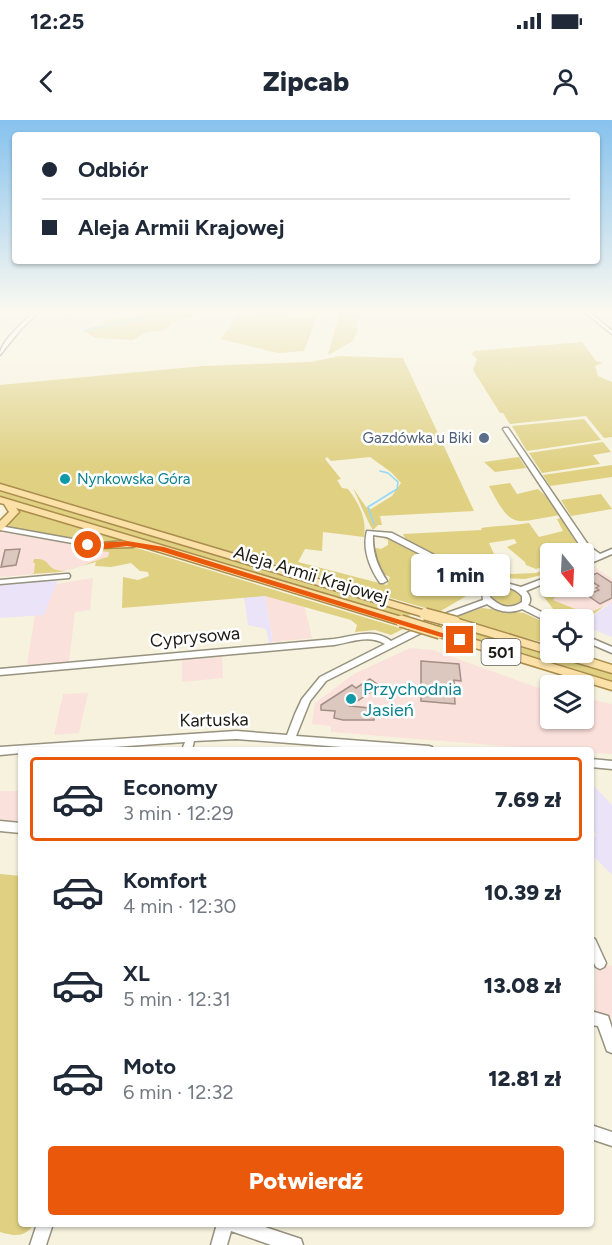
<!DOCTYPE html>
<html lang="pl">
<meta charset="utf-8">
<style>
body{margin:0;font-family:Figtree,sans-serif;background:#f2f2f3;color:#1f2937;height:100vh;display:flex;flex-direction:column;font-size:22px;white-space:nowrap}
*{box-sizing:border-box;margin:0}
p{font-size:20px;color:#747a83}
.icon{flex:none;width:33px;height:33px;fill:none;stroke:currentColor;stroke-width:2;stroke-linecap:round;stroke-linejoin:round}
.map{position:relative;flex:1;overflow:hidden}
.panel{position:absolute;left:18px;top:627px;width:576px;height:480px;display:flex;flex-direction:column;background:#fff;border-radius:6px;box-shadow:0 2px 4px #0004}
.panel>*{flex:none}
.hud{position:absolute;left:12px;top:12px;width:588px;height:132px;border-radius:6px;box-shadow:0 2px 4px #0004;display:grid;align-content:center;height:132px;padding:0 30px;background:#fff}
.needle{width:39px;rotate:162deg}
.buttons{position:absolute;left:540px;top:423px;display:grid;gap:12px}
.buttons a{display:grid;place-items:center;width:54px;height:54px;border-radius:6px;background:#fff;box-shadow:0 2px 4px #0004;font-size:30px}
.end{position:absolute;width:27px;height:27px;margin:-14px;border:8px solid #ea580c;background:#fff;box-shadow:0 0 0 3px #fff}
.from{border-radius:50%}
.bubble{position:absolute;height:42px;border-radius:6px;background:#fff;box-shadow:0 2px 4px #0004;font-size:20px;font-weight:800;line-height:42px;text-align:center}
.hud b{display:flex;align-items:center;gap:21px;height:57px;font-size:22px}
.hud b+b{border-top:2px solid #e0e1e3}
.hud i{width:15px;height:15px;background:#1f2937}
ul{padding:10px 0 0;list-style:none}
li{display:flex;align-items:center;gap:18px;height:84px;margin:0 12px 9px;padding:0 18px;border:3px solid transparent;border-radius:6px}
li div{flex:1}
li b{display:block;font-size:22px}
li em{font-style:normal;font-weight:800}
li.on{border-color:#ea580c}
li>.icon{width:54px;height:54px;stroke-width:1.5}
.action{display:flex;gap:12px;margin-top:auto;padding:12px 30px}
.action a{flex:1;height:69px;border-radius:6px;background:#ea580c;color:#fff;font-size:24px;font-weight:800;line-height:69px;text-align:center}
.status{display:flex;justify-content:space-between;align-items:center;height:42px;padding:0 30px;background:#fff;direction:ltr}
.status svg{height:16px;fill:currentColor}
header{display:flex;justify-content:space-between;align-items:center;height:78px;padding:0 30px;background:#fff;font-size:27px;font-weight:800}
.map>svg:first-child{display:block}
.commercial{fill:#fbe1db}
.industrial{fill:#ebe4f9}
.green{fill:#dfd082}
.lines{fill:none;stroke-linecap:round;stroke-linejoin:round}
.stream{stroke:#94d7f7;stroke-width:1.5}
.building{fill:#ddc8bf;stroke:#a38f86;stroke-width:1.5}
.minor-casing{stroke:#96927f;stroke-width:3}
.major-casing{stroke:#ab8d4d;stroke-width:3}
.minor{fill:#fff;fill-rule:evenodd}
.major{fill:#fbe0a7;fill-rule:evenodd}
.major-bridge-casing{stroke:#ab8d4d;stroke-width:14;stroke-linecap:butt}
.major-bridge{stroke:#fbe0a7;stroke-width:11}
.route{fill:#ea580c}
.service-dot{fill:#5c6f8a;stroke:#fff;stroke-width:2}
.culture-dot{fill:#0f9aa8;stroke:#fff;stroke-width:2}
.labels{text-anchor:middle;stroke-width:5;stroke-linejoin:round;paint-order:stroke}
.far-service-label{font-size:15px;fill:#4e5e75;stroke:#fff;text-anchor:end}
.far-culture-label{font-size:15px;fill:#0d838f;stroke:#fff;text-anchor:start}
.shield{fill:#fff;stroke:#605f5a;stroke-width:1.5}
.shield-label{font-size:16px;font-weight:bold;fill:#1c1a13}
.street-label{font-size:18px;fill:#1c1a13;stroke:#fff}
.culture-label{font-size:18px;fill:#0d838f;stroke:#fff;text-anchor:start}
</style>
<div class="status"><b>12:25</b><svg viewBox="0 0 49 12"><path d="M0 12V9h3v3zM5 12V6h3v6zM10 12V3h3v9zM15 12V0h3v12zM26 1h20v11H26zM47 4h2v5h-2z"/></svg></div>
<header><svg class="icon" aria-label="back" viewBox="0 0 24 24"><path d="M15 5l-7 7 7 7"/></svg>Zipcab<svg class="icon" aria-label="person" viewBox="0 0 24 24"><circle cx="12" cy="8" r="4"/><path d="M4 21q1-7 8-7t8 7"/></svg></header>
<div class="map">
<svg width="612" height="1125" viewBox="0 0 612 1125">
<rect width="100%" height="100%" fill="#f6f2de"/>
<g class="commercial">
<polygon points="0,412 62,422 96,431 111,429 113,437 60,452 0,457"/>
<polygon points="593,446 612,459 612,482 589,494 553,480 546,471 556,467 584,466 584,452"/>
<polygon points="93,458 90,490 75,492 69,541 27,545 35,495 44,494 56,464"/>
<polygon points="265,476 304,485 312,518 273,522"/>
<polygon points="410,528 433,530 550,572 550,598 584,598 584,578 612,584 612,634 591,633 591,630 553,630 331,612 331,606 312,604 315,583 354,554"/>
<polygon points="222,536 223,558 182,562 182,539"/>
<polygon points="88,573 79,613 54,615 63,574"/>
<polygon points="0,671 21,671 21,702 0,699"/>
<polygon points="596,842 612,846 612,898 595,894"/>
</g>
<g class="industrial">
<polygon points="58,459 44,495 0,498 0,465"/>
<polygon points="265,476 273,522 269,523 266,509 248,505 244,477"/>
<polygon points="612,482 612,517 584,506 584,502"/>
<polygon points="591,666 594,666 612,685 612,755 591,734 591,723 596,715 591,704"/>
</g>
<g class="green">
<polygon points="148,190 199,190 188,199 172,202 165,210 144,213 133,220 96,218 82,210 103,205 104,200 135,197"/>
<polygon points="260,190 288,190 285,197 317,197 304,231 278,233 221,219 236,196 256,196"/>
<polygon points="340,190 361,190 356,207 358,210 353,221 328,235"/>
<polygon points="582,222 596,241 603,243 595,246 598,256 612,262 612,317 604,318 586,296 510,304 503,293 500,293 473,250 477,239 472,234 474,231"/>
<path d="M340 236 403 238 474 391 380 396 382 405H378L373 410C370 407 356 374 353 368L366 387 371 389 392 376 401 363 391 352 370 337 331 341 327 337 325 339 341 359 337 360 342 368 348 369C359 383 367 399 364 417L323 412 322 431 305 429 298 442 387 465 390 457 380 452 372 427 381 429 388 425V420L379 416 386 417 446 447 471 462 468 475 439 492 0 364V265L203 246 311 242Z"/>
<polygon points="584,299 601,320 527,331 512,306"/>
<polygon points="603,322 611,332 593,335 600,344 542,353 529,333"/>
<polygon points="519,337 526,348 495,352 484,342"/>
<polygon points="612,345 612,357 550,366 543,355"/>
<path d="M510 363 517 374 538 369 548 378 559 395C513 403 512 410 489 366Z"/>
<polygon points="0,369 413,493 403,499 0,377"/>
<polygon points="601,374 612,389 571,396 561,380"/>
<polygon points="18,389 120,420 121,420 101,424 89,423 12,409 9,407 9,402"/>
<path d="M561 398 582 432 550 434V444L536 449 526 445 525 442 507 427 517 423 514 419 489 423 502 452 507 449 511 454 536 453 550 448V453L525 459 479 457 407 422 403 414 482 410 481 408C498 405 512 406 529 403L539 417 563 411 557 399Z"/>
<path d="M127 425 403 509 391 515 375 510 355 512 357 505 351 500 265 476 122 488 123 457 138 460 149 456 148 452 140 451 131 443 111 447 95 446 96 442 60 452 31 454 34 453 35 443H33L34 439C50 438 46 447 57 450 68 454 96 439 108 437L109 432 100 431 101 429Z"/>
<path d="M499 466 516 469 523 477 522 482C510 491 501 485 489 479V471Z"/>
<polygon points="550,466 556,467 546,471 555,477 553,480 588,494 604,486 584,502 584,500 561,499 540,472"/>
<polygon points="482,488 524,493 550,505 550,524 497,511 455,497"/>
<polygon points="458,507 612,553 612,562 448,512"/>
<path d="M0 754 21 756V1104H34C25 1118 14 1116 0 1112Z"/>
</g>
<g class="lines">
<g class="stream">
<polyline points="67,192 72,198"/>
<polyline points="84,210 147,198 159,190"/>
<polyline points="374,404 368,387 397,369 398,362 388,353 380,351"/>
</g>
</g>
<g class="building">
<polygon points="20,429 16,445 1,447 5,430"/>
<polygon points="597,453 612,463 612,478 600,484 587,475 599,470 596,468 599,466 586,458"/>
<polygon points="421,541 459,544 461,561 454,560 455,584 421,581"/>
<polygon points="370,559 380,566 350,586 369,588 369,593 374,593 374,600 343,600 334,598 335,591 321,590 321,585 352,565 356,568"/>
</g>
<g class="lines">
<g class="minor-casing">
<g id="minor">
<path d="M36 190H41L21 209 0 235C0 221 26 200 36 190Z"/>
<polygon points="582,190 587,190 612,211 612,214"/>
<polygon points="504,308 508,308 589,426 600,434 612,429 612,434 584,446 584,441 594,436 583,430 503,309"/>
<polygon points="0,406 100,424 104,426 100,428 0,410"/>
<path d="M367 411 392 413 492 465 496 462H503L521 467 550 456V461L526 471C530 475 532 481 528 485L553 498 554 500H550V503L522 489C510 494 498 492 487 484L453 497 326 561 310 581 296 616 429 626 432 627 434 630H381L236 619 194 621 192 630H182L185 622 70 630H21V633L0 635V627L236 611 287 615 295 594 302 579 320 557 385 524C369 514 351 522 334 525L0 555V549L334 519C355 516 373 508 391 521L447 493 483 480 482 471 486 468 387 417 373 415C372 433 378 447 387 461L383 463H380C370 448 362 430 367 411ZM500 466C509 467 516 469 522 476V482C510 490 500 487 490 477V472Z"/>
<polygon points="66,454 69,454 70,456 69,458 0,464 0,460"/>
<polygon points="584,515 612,527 612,533 584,521"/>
<polygon points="591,639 612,641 612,649 591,647"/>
<polygon points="0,701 21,703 21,713 0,711"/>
<polygon points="591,817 595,819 606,843 604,847 600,849 596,847 591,837"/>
<polygon points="591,891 608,896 612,908 612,933 607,931 598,906 591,905"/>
<polygon points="591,1005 612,1012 612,1026 591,1019"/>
<polygon points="37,1104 53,1104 46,1125 30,1125"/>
<polygon points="217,1104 256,1104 301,1119 303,1125 271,1125 231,1111 227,1125 211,1125"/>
</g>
</g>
<g class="major-casing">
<g id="major">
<polygon points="0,364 429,492 430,494 429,496 421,496 0,370"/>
<polygon points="0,377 405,498 406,501 405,504 397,504 137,425 133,427 97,428 97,424 100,423 127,421 16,388 19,392 17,394 3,409 0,410 0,401 9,392 4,384 0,383"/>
<polygon points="455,498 550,527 550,532 571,532 612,545 612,553 451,505 449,502"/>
<polygon points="440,509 612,562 612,570 436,516 434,513"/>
</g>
</g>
<use href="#minor" class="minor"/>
<use href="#major" class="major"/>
<g class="major-bridge-casing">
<g id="major-bridge">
<polyline points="425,494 455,502"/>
<polyline points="401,501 440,513"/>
</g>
</g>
<use href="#major-bridge" class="major-bridge"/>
</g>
<linearGradient id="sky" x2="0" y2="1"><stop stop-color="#86c2ee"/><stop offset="0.55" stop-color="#fbf9f0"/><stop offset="1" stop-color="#fbf9f0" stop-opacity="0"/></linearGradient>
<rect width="612" height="348" fill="url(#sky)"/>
<path class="route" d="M127 421 164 427 465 520 457 522 160 431 127 426 103 429 84 425C91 421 116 423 127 421Z"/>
<circle class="service-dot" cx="484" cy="318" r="6"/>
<g class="culture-dot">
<circle cx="65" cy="359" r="6"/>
<circle cx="351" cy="579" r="6"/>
</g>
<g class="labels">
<g class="far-service-label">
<text x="472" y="323">Gazdówka u Biki</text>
</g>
<g class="far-culture-label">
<text x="77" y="364">Nynkowska Góra</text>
</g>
<rect class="shield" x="481.5" y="519" width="39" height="26" rx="4.5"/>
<g class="shield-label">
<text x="501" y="538">501</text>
</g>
<g class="street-label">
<text transform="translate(311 455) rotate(17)" y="6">Aleja Armii Krajowej</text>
<text transform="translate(195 517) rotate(-5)" y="6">Cyprysowa</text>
<text transform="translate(214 600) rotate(-1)" y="6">Kartuska</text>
</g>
<g class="culture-label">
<text x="363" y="575">Przychodnia<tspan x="363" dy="21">Jasień</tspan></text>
</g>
</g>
</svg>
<div class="buttons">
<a><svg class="needle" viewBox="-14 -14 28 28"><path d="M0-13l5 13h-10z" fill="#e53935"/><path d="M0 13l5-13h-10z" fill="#747a83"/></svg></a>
<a><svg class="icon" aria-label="locate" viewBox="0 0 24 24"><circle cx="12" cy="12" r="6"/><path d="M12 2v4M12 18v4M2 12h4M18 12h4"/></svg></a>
<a><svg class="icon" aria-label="layers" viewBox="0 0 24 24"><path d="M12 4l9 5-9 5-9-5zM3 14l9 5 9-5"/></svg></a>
</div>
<i class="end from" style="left:88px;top:425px"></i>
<i class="end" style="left:460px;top:520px"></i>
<div class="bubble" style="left:411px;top:434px;width:99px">1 min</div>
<div class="hud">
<b><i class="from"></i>Odbiór</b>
<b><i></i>Aleja Armii Krajowej</b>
</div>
<section class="panel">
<ul>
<li class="on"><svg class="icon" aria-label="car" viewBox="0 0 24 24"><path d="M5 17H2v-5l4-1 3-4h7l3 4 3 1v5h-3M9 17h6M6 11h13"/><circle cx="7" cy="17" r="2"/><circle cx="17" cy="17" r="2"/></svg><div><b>Economy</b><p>3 min · 12:29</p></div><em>7.69 zł</em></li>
<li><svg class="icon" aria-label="car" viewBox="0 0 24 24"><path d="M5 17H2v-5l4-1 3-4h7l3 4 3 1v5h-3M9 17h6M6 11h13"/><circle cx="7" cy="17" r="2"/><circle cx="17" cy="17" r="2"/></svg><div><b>Komfort</b><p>4 min · 12:30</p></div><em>10.39 zł</em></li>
<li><svg class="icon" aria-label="car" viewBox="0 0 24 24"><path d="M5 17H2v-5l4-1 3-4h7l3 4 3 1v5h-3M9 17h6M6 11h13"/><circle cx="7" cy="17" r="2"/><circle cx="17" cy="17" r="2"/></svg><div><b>XL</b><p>5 min · 12:31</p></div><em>13.08 zł</em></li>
<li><svg class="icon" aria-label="car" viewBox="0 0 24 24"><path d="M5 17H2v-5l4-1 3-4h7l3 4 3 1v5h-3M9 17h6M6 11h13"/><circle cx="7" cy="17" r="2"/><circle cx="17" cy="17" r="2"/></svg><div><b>Moto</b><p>6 min · 12:32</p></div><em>12.81 zł</em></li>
</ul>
<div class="action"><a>Potwierdź</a></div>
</section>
</div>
